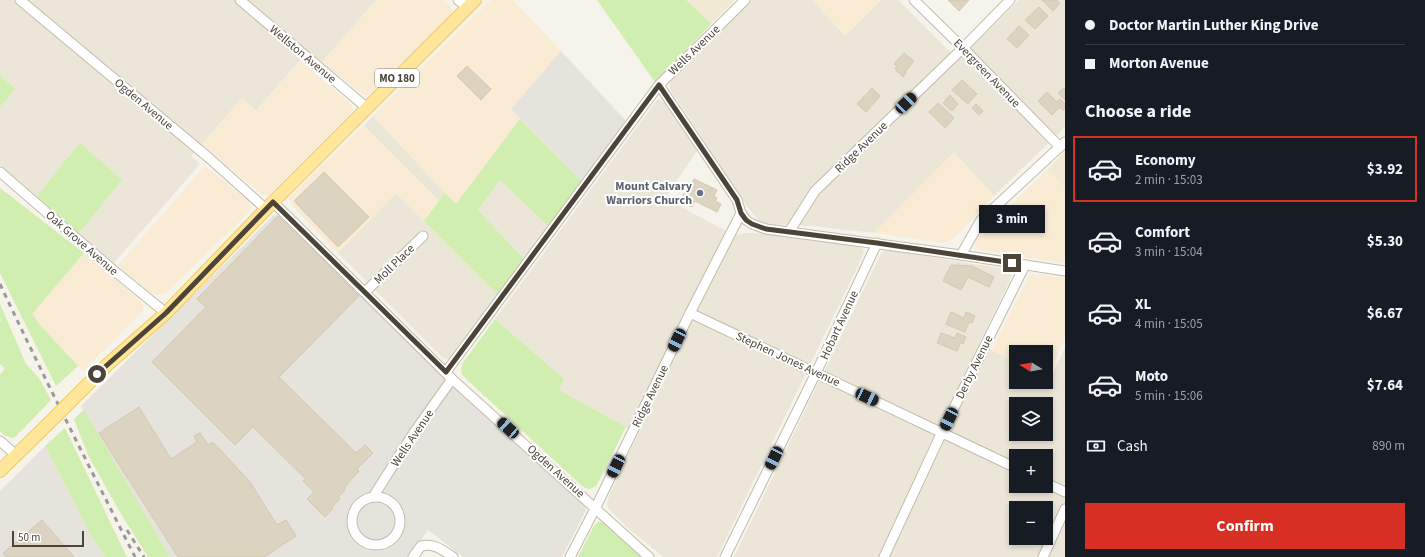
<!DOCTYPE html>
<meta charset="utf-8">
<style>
body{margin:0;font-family:"Source Sans 3",sans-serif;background:#242831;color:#f1f3f6;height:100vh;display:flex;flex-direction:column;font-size:15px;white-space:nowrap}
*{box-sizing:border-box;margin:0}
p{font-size:13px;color:#9ea1a6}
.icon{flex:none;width:22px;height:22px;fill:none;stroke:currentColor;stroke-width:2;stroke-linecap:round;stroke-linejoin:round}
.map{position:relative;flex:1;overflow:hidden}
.drawer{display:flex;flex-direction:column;background:#171b24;width:360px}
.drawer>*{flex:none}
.top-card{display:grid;align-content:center;height:88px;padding:0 20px;background:#171b24}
.needle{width:26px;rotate:281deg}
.fabs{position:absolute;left:1009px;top:345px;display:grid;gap:8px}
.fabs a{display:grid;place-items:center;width:44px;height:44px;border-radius:0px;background:#171b24;box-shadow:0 2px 6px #0003;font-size:20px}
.scale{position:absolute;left:12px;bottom:10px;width:72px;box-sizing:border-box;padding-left:4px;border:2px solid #4c4437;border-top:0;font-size:11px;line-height:14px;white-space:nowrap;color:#4c4437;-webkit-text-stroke:3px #fff;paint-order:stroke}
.end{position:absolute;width:18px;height:18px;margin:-9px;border:5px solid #4c4437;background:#fff;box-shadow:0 0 0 2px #fff}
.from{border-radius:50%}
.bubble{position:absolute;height:28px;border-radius:0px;background:#171b24;box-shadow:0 2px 6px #0003;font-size:13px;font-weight:700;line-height:28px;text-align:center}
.car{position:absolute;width:12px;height:24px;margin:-12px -6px;border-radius:5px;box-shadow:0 0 3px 1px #0007;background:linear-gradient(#222 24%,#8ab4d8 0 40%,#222 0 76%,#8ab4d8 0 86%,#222 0)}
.top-card b{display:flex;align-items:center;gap:14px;height:38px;font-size:15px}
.top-card b+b{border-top:1px solid #363941}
.top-card i{width:10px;height:10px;background:#f1f3f6}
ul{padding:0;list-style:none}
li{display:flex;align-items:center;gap:12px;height:66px;margin:0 8px 6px;padding:0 12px;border:2px solid transparent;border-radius:0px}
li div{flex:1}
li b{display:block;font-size:15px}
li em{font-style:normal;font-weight:700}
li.selected{border-color:#d93025}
li>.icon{width:36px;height:36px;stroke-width:1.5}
h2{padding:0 20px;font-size:18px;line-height:48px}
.pay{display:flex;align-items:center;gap:10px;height:44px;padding:0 20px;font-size:15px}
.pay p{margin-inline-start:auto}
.primary-button{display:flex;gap:8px;margin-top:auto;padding:8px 20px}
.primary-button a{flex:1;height:46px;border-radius:0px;background:#d93025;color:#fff;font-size:16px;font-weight:700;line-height:46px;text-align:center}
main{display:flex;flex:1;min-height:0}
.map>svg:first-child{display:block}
.residential{fill:#ebe6d8;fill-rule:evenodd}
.commercial{fill:#f9ebd4}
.industrial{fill:#e6e2dc}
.education{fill:#f1e9d3}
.green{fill:#d0eeb0}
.building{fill:#dcd3c1;stroke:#d5c8b1}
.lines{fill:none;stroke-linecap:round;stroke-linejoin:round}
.minor-casing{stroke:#c3bcac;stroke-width:11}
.major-casing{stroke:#f0ca5f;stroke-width:14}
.minor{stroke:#fff;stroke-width:9}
.major{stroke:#ffe69b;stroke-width:12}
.rail{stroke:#999;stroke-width:3;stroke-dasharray:5 5;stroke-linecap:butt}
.major-bridge-casing{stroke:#f0ca5f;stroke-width:14;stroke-linecap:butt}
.major-bridge{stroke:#ffe69b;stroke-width:12}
.route{stroke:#4c4437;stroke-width:5}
.worship-dot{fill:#6b7280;stroke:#fff;stroke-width:1.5}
.labels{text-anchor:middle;stroke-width:4;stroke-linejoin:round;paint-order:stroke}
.shield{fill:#fff;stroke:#827c73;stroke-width:1}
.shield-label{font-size:11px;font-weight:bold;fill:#4c4437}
.street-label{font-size:12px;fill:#4c4437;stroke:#fff}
.worship-label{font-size:12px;font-weight:bold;fill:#5b616d;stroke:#fff;text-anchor:end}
</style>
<main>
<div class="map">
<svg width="1065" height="557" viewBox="0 0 1065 557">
<rect width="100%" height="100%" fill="#f6f3ea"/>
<g class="residential">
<polygon points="0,0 376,0 322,62 308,51 256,111 242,98 191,156 200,164 114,263 79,233 122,180 80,144 37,196 0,165 0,107 15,89 0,75"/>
<polygon points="752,0 812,0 845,36 881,0 898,0 958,60 1019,0 1065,0 1065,127 994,196 954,152 874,233 811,226 768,224 760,222 746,205 670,89 670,83 673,77"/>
<polygon points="660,99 667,104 697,151 665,198 724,230 738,235 746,233 756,233 859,246 863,249 864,253 717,557 664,557 630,530 608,508 607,503 609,496 638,434 559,390 564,379 495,319 657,100"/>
<polygon points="373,116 445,193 439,201 364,126"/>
<polygon points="500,180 548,226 524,259 478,210"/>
<polygon points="396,193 497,294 451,358 447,359 443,358 338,253"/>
<path d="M886 250 1006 269 1010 272 1011 278 979 344 1016 362V382H1046V376L1050 378 1065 348V557H734L882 252ZM1016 404H1046V434H1016ZM1016 456H1046V486H1016ZM1016 508H1046V538H1016Z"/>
</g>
<g class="commercial">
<polygon points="376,0 443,0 450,6 452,11 450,16 367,96 363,95 322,62"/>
<polygon points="491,0 513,0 561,51 511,109 520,119 456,205 373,116"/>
<polygon points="812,0 881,0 845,36"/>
<polygon points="300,61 350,103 353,107 352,112 270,194 266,195 261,194 202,144 242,98 257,111"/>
<polygon points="364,126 439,201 424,221 396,193 338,253 291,204 290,199 292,195"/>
<polygon points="954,152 994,196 953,239 944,243 874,233"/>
<polygon points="205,166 249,202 251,207 250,211 166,293 158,295 151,293 118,265"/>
<polygon points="1048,169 1065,188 1065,263 981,250 976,247 975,243 977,237"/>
<polygon points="84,253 140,301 143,305 142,312 83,371 40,325 32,314"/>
<polygon points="1033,274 1065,278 1065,338 1047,377 1046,352 1016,352 1016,362 992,351 1029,276"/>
</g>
<g class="industrial">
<polygon points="561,51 626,121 581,181 511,109"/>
<polygon points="277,214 284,217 438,370 585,505 586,510 562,557 463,557 428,530 408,557 170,557 81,406 273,216"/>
<polygon points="45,446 93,539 105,557 0,557 0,491"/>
</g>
<g class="education">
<polygon points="686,0 735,0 711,24"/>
<polygon points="1065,151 1065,188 1048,169"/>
</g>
<g class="green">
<polygon points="597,0 686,0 711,24 655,82"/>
<polygon points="0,75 15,89 0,107"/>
<polygon points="520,119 581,181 548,226 500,180 478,210 524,259 497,294 424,221 445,193 456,204"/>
<polygon points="80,143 122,180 79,233 37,196"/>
<polygon points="0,188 84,253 32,314 40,325 78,366 56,386 0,273"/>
<polygon points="0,304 26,364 39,378 51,400 15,437 11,438 4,435 0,431 0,375 5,368 0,364 0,322 1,320 0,318"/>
<polygon points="495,319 564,379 559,390 626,427 596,486 590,489 585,488 580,484 462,375 461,370 462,364"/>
<polygon points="84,410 170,557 148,557 121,514 88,455 74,419"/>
<polygon points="65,428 123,549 127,557 105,557 93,539 45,446"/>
<path d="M599 521C610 524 632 548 641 557H578L594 526Z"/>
</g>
<g class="building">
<polygon points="948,0 969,0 959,11"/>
<polygon points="1042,0 1056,0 1060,3 1053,11"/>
<polygon points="1039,7 1048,16 1035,29 1025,20"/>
<polygon points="1019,26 1029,35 1017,48 1007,39"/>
<polygon points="904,53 914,61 905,72 906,73 903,77 895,69 897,66 894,64"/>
<polygon points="467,66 491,89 481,100 457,76"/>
<polygon points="962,80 977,94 968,104 952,90"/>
<polygon points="872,88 880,96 866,112 857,104"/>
<polygon points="1064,88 1065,89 1065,100 1058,93"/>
<polygon points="1047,92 1057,102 1060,99 1065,104 1065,108 1063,110 1060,107 1052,115 1038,101"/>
<polygon points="950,95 958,104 952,111 943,103"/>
<polygon points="938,103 954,118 945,128 929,112"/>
<polygon points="976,104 983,111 979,115 972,108"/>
<polygon points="324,172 369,217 338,247 294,201"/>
<polygon points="694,179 717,190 714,196 717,198 715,201 721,204 717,212 695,201 692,207 680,201 687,188 689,189"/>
<polygon points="278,216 359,296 279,377 356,453 365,445 373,453 357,469 359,471 344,488 345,490 338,497 340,499 332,507 333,508 325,517 307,499 314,492 303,481 306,479 253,427 235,445 152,362 206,307 197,299"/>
<polygon points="951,265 972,266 994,277 989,287 968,277 961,290 943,281"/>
<polygon points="951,312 964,318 966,312 975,316 972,323 969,322 965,332 946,324"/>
<polygon points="941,333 955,338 957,333 966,337 963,344 961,342 957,351 937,343"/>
<polygon points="139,407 171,459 197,442 194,436 200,433 208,445 213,442 250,482 277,525 286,520 296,536 264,557 178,557 99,433"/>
<polygon points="42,520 74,557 6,557 3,553"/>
</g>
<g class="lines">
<g class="minor-casing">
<g id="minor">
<polyline points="20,0 209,158 266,209"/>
<polyline points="240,0 367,108"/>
<polyline points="458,0 468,8"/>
<polyline points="914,0 963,48 1060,147"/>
<polyline points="659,85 737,200 741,213 746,220 752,224 766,229 961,255 1065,271"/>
<polyline points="0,172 112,269 166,313"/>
<polyline points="273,202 452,379 649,557"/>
<polyline points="789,232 815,191 963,48 1010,0"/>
<polyline points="961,255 981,220 1065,142"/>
<polyline points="365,292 423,236"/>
<polyline points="690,313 1016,468"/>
<polyline points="446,372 659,85 745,0"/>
<polyline points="0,441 16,455"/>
<polyline points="1046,483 1065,492"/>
<circle cx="376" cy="521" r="24"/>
<polyline points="373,497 415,431 452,379"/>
<path d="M413 557 421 546C435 543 442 550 453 557"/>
<polyline points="570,557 596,507 690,313 741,213"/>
<polyline points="725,557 816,373 877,243"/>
<polyline points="884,557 942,432 1025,265"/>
<polyline points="1043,557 1065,509"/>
</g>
</g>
<g class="major-casing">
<g id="major">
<polyline points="68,404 107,365 166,313 273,202 475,0"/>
<polyline points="0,471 56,416"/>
</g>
</g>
<use href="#minor" class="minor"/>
<use href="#major" class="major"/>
<g class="rail">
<path d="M0 284C43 376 89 466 135 557"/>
<polyline points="127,530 144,557"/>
</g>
<g class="major-bridge-casing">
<polyline id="major-bridge" points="56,416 68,404"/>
</g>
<use href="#major-bridge" class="major-bridge"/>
</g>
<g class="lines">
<polyline class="route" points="97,374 166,313 273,202 446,372 659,85 737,200 741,213 746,220 752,224 766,229 877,243 1012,263"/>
</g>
<circle class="worship-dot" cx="700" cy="193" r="4"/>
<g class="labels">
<rect class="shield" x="375" y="69" width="44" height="18" rx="3"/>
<g class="shield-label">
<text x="397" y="82">MO 180</text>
</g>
<g class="street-label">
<text transform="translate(694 50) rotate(-44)" y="4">Wells Avenue</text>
<text transform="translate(303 54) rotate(40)" y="4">Wellston Avenue</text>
<text transform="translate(987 73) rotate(46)" y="4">Evergreen Avenue</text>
<text transform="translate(144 104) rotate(40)" y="4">Ogden Avenue</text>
<text transform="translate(861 147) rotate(-44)" y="4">Ridge Avenue</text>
<text transform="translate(82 243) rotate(41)" y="4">Oak Grove Avenue</text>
<text transform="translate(394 264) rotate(-44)" y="4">Moll Place</text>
<text transform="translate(839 325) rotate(-65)" y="4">Hobart Avenue</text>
<text transform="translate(788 359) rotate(25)" y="4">Stephen Jones Avenue</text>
<text transform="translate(974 367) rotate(-64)" y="4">Derby Avenue</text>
<text transform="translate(650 396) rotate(-64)" y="4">Ridge Avenue</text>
<text transform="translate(412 438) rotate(-56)" y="4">Wells Avenue</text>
<text transform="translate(556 471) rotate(42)" y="4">Ogden Avenue</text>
</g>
<g class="worship-label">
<text x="692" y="190">Mount Calvary<tspan x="692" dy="14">Warriors Church</tspan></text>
</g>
</g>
</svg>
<div class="fabs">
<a><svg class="needle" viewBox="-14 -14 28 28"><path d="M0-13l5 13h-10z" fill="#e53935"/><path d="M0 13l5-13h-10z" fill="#9ea1a6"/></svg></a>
<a><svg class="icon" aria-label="layers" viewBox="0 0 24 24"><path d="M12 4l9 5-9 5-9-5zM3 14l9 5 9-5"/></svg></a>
<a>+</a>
<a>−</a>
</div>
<div class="scale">50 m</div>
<i class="end from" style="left:97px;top:374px"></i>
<i class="end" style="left:1012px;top:263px"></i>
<div class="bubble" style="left:979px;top:205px;width:66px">3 min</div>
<i class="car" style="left:906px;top:103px;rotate:46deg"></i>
<i class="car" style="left:677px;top:340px;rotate:206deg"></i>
<i class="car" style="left:867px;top:397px;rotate:115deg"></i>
<i class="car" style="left:949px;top:419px;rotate:206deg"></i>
<i class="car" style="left:508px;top:428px;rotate:312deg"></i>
<i class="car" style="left:774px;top:458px;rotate:206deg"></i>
<i class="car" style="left:616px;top:466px;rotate:206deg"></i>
</div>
<section class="drawer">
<div class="top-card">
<b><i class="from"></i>Doctor Martin Luther King Drive</b>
<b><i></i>Morton Avenue</b>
</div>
<h2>Choose a ride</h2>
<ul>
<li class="selected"><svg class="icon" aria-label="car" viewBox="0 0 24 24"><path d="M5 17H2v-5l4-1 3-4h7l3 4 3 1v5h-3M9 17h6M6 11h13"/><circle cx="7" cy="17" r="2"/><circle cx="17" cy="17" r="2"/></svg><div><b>Economy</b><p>2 min · 15:03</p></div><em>$3.92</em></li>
<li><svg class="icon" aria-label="car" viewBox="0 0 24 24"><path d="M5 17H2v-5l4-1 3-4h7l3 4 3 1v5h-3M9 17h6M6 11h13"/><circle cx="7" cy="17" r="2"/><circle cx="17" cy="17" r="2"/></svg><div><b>Comfort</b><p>3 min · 15:04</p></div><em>$5.30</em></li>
<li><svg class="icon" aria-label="car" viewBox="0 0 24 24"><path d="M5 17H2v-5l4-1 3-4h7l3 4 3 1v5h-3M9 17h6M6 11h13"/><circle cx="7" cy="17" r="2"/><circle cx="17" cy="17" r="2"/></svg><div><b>XL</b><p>4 min · 15:05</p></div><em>$6.67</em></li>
<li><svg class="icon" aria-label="car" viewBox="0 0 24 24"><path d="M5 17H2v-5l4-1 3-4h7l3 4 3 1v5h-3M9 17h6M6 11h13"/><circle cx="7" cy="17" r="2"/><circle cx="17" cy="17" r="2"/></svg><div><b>Moto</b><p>5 min · 15:06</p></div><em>$7.64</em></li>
</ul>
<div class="pay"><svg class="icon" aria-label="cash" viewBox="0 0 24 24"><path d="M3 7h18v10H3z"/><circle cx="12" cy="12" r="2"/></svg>Cash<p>890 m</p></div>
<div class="primary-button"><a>Confirm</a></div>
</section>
</main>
